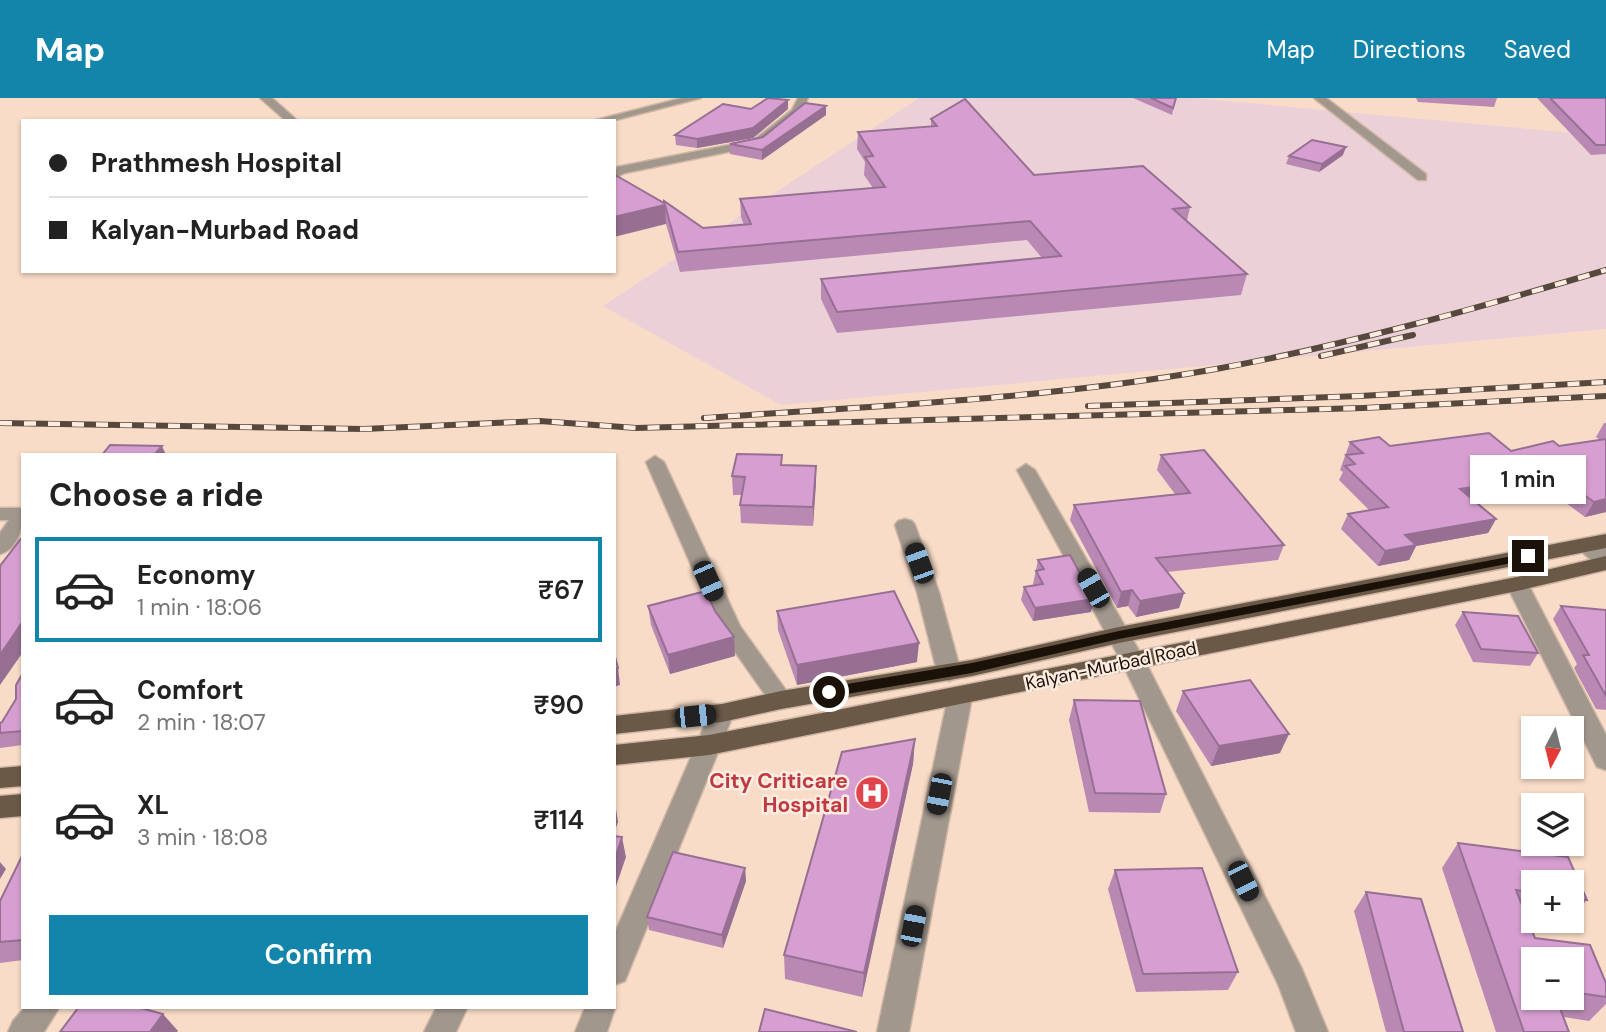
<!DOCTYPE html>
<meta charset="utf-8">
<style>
body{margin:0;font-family:"DM Sans",sans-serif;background:#f2f2f2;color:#222;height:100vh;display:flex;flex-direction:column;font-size:26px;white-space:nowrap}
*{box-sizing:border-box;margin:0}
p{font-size:23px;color:#767676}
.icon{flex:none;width:38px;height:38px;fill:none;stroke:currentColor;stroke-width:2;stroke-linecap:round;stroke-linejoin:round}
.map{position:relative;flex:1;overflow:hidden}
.sheet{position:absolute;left:21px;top:355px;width:595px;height:556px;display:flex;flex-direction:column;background:#fff;border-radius:0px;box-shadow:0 2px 5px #0004}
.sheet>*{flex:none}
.guide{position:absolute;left:21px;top:21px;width:595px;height:154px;border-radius:0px;box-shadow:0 2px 5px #0004;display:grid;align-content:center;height:154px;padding:0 28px;background:#fff}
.needle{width:46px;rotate:187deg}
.fabs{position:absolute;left:1521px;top:618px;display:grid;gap:14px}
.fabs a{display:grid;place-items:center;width:63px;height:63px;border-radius:0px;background:#fff;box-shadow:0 2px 5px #0004;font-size:35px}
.end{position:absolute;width:32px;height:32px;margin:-16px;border:9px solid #1a1109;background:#fff;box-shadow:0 0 0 4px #fff}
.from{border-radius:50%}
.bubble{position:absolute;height:49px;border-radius:0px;background:#fff;box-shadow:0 2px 5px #0004;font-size:23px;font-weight:600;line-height:49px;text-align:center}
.car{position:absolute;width:21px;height:42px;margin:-21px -10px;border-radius:9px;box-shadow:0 0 5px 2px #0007;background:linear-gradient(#222 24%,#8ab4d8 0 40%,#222 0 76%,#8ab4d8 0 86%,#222 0)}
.guide b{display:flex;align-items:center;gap:24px;height:66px;font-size:26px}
.guide b+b{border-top:2px solid #e0e0e0}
.guide i{width:18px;height:18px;background:#222}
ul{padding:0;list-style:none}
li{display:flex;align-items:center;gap:21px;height:105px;margin:0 14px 10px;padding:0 14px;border:4px solid transparent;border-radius:0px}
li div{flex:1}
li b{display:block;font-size:26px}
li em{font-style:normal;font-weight:600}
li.on{border-color:#1385ab}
li>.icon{width:63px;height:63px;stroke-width:1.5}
h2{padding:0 28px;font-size:32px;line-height:84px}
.cta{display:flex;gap:14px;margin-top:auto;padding:14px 28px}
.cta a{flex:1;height:80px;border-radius:0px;background:#1385ab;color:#fff;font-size:28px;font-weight:600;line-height:80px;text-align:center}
header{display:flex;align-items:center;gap:42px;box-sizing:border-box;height:98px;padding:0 35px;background:#1385ab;color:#fff}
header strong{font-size:33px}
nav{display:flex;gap:38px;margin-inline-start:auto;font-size:24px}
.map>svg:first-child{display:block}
.industrial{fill:#ebd1d7}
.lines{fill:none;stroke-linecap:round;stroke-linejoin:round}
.street-casing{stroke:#d0b7a5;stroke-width:3}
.primary-casing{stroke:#d0b7a5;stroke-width:3}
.street{fill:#a1978d;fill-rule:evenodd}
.primary{fill:#6a5947;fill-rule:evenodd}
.rail-casing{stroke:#57483d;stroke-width:6}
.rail{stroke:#fdecdf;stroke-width:4.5;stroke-dasharray:12;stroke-linecap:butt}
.wall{fill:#b989b4;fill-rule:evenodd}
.shaded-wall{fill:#966f92}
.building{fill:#d79fd1;stroke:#966f92;stroke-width:2}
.route{fill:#1a1109}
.labels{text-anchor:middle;stroke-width:5;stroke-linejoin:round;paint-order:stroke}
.street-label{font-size:18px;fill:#1a1109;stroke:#fdecdf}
.near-health-label{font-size:21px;font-weight:bold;fill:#be3a42;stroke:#fdecdf;text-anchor:end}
</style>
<header>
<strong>Map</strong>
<nav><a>Map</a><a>Directions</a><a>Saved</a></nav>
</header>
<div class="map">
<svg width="1606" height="934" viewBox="0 0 1606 934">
<rect width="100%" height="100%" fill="#f8dcc7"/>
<polygon class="industrial" points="919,0 1195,0 1606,38 1606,231 781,307 603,208"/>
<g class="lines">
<g class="street-casing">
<g id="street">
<polygon points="260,0 272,0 298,23 286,23"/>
<polygon points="682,0 701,0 612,23 592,23"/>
<polygon points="798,0 808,0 801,16 762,47 625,75 614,80 617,69 754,42 792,12"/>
<polygon points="1314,0 1326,0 1426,76 1426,82 1418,82"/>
<polygon points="655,358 664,364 740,528 793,602 789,608 781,611 773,608 719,531 646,364"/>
<polygon points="1026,366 1035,372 1145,563 1302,871 1328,934 1296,934 1278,886 1121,563 1017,372"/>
<path d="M0 410H23C23 427 20 450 0 456V435L9 422H0Z"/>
<polygon points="905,421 912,423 915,427 939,494 961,574 957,580 949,583 941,580 937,574 917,494 895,427 898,423"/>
<path d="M1587 440 1606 451V469C1595 466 1583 457 1577 447L1580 442Z"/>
<polygon points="1517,479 1525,481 1528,486 1606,637 1606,672 1597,669 1506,486 1509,481"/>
<polygon points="960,590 968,593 972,599 909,934 877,934 948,599 952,593"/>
<polygon points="722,606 731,608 734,615 629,873 625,883 614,887 614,837 710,615 713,608"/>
<polygon points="614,907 615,910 607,934 575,934 585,910 614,910"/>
<polygon points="24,910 59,910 44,934 8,934 13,923"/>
<polygon points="436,910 467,910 456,934 424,934"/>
</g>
</g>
<g class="primary-casing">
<g id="primary">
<polygon points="1606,436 1606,450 1119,545 972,578 781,611 722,624 614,636 614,618 722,606 781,593 972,562 1119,529"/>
<polygon points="1606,458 1606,472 1517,493 709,657 614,667 614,647 709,637 1517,479"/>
<polygon points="23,668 23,688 0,690 0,670"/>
<polygon points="23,696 23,718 0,720 0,698"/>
</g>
</g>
<use href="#street" class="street"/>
<use href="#primary" class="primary"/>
<g class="rail-casing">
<g id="rail">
<polyline points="1321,258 1413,237"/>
<polyline points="1088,308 1360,298 1606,284"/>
<path d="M704 320C875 308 1047 301 1216 271 1348 247 1477 210 1606 172"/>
<polyline points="0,325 364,331 540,323 636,330 1363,310 1606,298"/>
</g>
</g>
<use href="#rail" class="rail"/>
</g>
<g class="wall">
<polygon points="1133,0 1176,0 1172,17"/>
<polygon points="1416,0 1497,0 1494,9 1418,4"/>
<polygon points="1537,0 1606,0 1606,56 1591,57"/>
<polygon points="826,8 826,17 762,62 730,56 730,46 763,39"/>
<polygon points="751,11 788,11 753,40 697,50 676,47 675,37"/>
<polygon points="931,21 1034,77 1190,109 1187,123 1247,176 1241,197 837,235 821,201 821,181 1042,160 1027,142 680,174 666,126 614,79 703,130 744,127 741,119 740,101 873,90 864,77 865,64 857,51 858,34 931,29"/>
<polygon points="1343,57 1319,74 1286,66 1289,58"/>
<polygon points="1604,325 1606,325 1606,414 1585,419 1547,391 1474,402 1496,421 1488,435 1416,448 1409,462 1378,468 1341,431 1348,416 1370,413 1339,382 1343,374 1340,372 1350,344 1390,348 1511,353 1559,348 1600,342 1596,339"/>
<polygon points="782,357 782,367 816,368 813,428 741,425 740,407 742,397 733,397 732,378"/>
<polygon points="1161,357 1284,447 1278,462 1167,474 1184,495 1179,510 1136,519 1128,508 1117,510 1070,422 1074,407 1175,396 1157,372"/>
<polygon points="1038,462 1091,514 1033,523 1021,502 1024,489 1034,488 1033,486"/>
<polygon points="648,508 735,558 670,576 651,527"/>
<polygon points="1561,508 1606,512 1606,612 1596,611 1574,570 1577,566 1553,521"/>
<polygon points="777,513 917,564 797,587 778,532"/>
<polygon points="1463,514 1538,555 1530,568 1473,564 1455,527"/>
<polygon points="23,575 23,647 0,650 0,625 2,624 16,601"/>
<polygon points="1183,593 1280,655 1211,668 1176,613"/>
<polygon points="1074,602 1166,696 1160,715 1089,714 1069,622"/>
<polygon points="915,641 913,666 862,899 785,881 784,857"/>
<path d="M1458 745 1568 759 1587 802 1572 819V784H1533V821H1527L1535 840 1590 847 1606 885V906L1589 923 1564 919 1569 934H1496L1442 770ZM1533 861H1572V900H1533Z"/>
<polygon points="23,756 23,862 0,865 0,803"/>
<polygon points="745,770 746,783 723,850 649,832 647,819"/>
<polygon points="1115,772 1238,874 1228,892 1136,894 1108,791"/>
<polygon points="1366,794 1463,934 1386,934 1354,813"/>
<polygon points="1541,822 1569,822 1566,826"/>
</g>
<g class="shaded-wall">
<polygon points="788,2 788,11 753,40 697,50 697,41"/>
<polygon points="826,8 826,17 762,62 762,52"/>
<polygon points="1346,49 1343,57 1319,74 1322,66"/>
<polygon points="665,107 666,126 614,139 614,119"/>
<polygon points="162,348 166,357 154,357"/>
<polygon points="816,368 816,386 813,428 813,409"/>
<polygon points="1556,377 1547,391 1453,405 1460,391"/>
<polygon points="1606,401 1606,414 1585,419 1594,404"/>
<polygon points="1496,421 1488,435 1416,448 1409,462 1378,468 1385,453 1405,437"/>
<polygon points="1132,492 1128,508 1117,510 1121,494"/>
<polygon points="1184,495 1179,510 1136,519 1140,503"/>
<polygon points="1094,501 1091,514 1033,523 1035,510"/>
<polygon points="23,523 23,554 0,587 0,557"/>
<polygon points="734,539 735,558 670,576 668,557"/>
<polygon points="919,545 917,564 797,587 797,567"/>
<polygon points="618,570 620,587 614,589 614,571"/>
<polygon points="1289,636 1280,655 1211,668 1219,648"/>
<polygon points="915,641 913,666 862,899 864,875"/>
<polygon points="615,704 618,724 614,735"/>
<polygon points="622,739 626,759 614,794 614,764"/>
<polygon points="0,764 6,771 0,781"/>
<polygon points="745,770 746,783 723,850 722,837"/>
<polygon points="163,916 178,933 177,934 150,934"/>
</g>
<g class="building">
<polygon points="768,0 788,2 753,30 697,41 675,37 723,6 751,11"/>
<polygon points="1151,0 1176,0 1173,10"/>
<polygon points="1550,0 1606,0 1606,47 1596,47"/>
<polygon points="965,1 1034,77 1143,68 1190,109 1173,111 1247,176 837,214 821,181 1061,158 1030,123 678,154 665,107 614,119 614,79 617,78 664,105 664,103 703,130 751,126 740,101 885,89 865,59 873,58 858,34 937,28 931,21"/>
<polygon points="805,5 826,8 762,52 730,46 763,39"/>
<polygon points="1312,42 1346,49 1322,66 1289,58"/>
<polygon points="1489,335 1511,353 1553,343 1559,348 1606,341 1606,401 1594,404 1556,377 1460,391 1496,421 1405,437 1416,447 1385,453 1348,416 1388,409 1345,368 1355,366 1346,357 1363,355 1350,344 1379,339 1390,348"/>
<polygon points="110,347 162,348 154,357 102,357"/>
<polygon points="1204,352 1284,447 1156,460 1184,495 1140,503 1132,492 1121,494 1074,407 1190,395 1161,357"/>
<polygon points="737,356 782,357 781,367 816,368 813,409 740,407 745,379 732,378"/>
<polygon points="23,438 23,523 0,557 0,468"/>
<polygon points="1070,457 1094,501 1035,510 1024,489 1043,486 1036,473 1044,471 1038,462"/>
<polygon points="706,493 715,513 734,539 668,557 648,508"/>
<polygon points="894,493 919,545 797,567 777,513"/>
<polygon points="1561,508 1606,512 1606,598 1583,557 1589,557"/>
<polygon points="1463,514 1518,518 1538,555 1481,551"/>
<polygon points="614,555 618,570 614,571"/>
<polygon points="23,575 23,633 0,635 0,625 2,624 16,601 16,587"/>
<polygon points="1250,582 1289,636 1219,648 1183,593"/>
<polygon points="1074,602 1140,603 1166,696 1095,695"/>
<polygon points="915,641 864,875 784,857 842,654"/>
<polygon points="614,738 622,739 614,764"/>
<polygon points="1458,745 1568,759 1587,802 1572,800 1572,784 1533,784 1533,795 1516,792 1535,840 1590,847 1606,885 1606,899 1572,894 1572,861 1533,861 1533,900 1556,900 1569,934 1524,934"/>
<polygon points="673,754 745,770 722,837 647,819"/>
<polygon points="23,756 23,842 0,844 0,803"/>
<polygon points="1202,770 1238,874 1143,876 1115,772"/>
<polygon points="1366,794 1421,801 1463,934 1404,934"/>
<polygon points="78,910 141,910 163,916 150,934 60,934"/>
<polygon points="765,911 857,934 759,934"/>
</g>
<polygon class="route" points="1528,455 1532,456 1532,461 1119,541 972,575 829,599 823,594 829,589 972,565 1119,533"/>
<defs>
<g id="hospital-disc" transform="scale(1.75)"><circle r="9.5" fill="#e0444e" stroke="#fdecdf"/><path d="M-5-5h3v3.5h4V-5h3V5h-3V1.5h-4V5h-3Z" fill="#fff"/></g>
</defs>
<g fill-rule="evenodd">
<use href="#hospital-disc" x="872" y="695"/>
</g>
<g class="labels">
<g class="street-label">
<text transform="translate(1111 568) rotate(-12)" y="6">Kalyan-Murbad Road</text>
</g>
<g class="near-health-label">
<text x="848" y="690">City Criticare<tspan x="848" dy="24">Hospital</tspan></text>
</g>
</g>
</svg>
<div class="fabs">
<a><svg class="needle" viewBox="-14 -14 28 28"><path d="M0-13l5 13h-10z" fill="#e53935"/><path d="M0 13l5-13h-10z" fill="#767676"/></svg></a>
<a><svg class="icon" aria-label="layers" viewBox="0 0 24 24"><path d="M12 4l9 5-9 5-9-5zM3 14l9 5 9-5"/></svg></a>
<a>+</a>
<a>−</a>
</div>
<i class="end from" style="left:829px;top:594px"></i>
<i class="end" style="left:1528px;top:458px"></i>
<div class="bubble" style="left:1470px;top:357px;width:116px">1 min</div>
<i class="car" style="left:919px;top:465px;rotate:340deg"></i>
<i class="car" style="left:708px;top:483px;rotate:156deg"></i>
<i class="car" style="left:1093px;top:490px;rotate:330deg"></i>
<i class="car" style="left:695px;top:618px;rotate:84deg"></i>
<i class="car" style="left:939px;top:696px;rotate:191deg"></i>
<i class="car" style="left:1243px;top:783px;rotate:154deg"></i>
<i class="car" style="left:913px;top:828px;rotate:11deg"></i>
<div class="guide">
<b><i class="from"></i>Prathmesh Hospital</b>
<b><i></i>Kalyan-Murbad Road</b>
</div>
<section class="sheet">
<h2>Choose a ride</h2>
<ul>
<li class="on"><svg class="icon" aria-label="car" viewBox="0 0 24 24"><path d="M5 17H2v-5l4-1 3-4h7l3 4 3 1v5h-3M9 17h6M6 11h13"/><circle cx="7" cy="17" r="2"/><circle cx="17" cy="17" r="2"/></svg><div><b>Economy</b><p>1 min · 18:06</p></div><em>₹67</em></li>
<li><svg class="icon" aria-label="car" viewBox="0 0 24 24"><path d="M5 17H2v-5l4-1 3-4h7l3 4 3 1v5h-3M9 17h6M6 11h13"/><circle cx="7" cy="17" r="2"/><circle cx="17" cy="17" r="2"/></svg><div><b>Comfort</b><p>2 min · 18:07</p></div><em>₹90</em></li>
<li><svg class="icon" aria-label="car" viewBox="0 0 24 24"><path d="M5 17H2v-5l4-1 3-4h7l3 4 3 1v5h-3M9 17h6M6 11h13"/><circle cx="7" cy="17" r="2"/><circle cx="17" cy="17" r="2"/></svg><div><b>XL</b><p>3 min · 18:08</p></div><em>₹114</em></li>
</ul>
<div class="cta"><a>Confirm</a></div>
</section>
</div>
